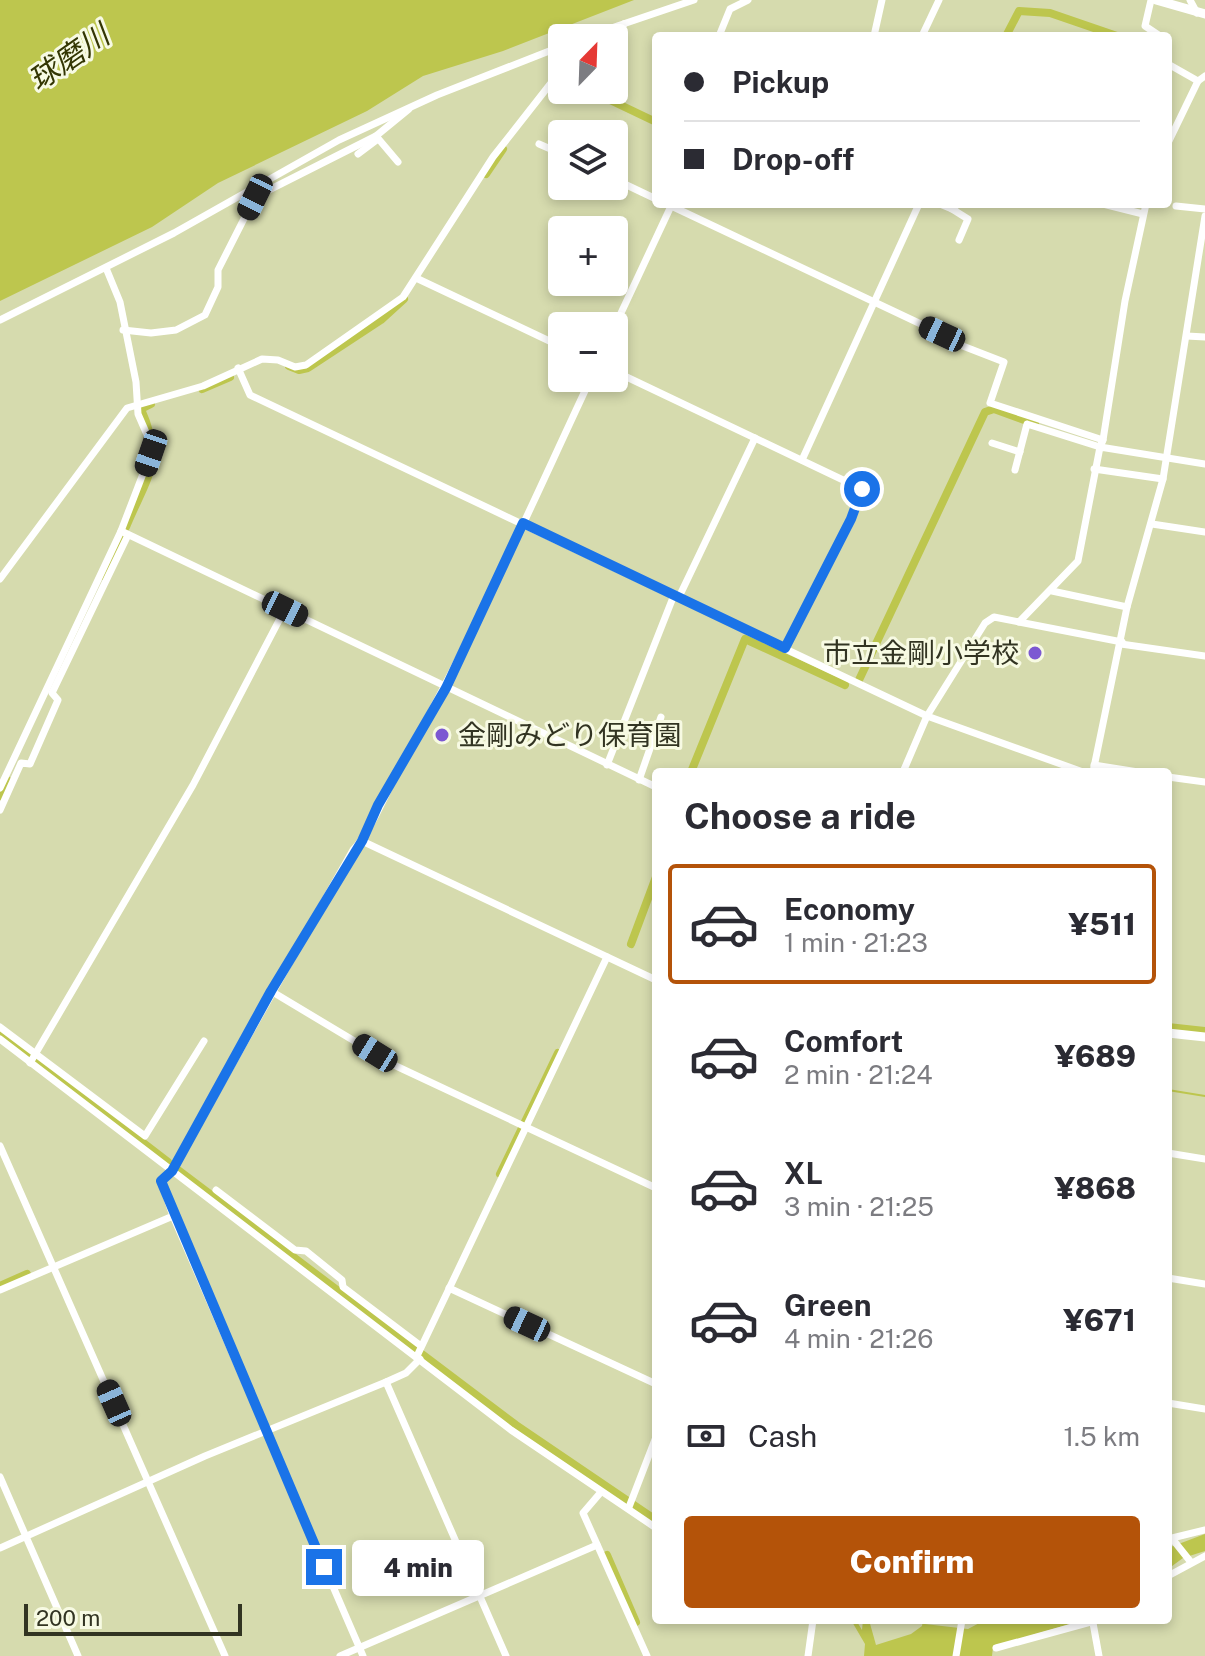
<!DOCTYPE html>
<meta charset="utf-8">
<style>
body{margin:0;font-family:"Public Sans","Noto Sans JP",sans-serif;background:#f7f7f7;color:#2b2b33;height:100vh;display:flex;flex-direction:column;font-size:30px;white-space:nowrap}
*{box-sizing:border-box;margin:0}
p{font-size:26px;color:#7c7c81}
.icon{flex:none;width:44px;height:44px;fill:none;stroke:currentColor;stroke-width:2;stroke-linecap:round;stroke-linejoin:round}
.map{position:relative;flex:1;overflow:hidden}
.sheet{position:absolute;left:652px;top:768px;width:520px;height:856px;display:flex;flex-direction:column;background:#fff;border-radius:8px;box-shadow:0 4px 12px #0003}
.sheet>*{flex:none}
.top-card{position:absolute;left:652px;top:32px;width:520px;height:176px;border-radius:8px;box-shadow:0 4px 12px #0003;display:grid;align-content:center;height:176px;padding:0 32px;background:#fff}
.needle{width:52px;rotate:23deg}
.fabs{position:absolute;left:548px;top:24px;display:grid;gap:16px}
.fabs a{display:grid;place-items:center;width:80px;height:80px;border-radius:8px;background:#fff;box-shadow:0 4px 12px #0003;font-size:40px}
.scale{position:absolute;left:24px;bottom:20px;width:218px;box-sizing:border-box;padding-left:8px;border:4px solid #323422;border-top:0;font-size:22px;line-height:28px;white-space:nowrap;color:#323422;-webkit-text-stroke:6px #f7fae3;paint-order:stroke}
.end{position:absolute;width:36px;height:36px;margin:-18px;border:10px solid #1a73e8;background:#fff;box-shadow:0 0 0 4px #fff}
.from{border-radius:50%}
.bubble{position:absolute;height:56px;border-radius:8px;background:#fff;box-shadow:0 4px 12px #0003;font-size:26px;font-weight:800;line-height:56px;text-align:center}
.car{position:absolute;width:24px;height:48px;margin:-24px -12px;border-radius:10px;box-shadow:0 0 6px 2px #0007;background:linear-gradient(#222 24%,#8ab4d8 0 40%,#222 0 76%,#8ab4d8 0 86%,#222 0)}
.top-card b{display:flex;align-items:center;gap:28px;height:76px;font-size:30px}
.top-card b+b{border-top:2px solid #e1e1e2}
.top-card i{width:20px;height:20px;background:#2b2b33}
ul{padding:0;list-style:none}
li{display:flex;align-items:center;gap:24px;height:120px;margin:0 16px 12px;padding:0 16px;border:4px solid transparent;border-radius:8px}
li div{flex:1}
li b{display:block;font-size:30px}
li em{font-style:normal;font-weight:800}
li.on{border-color:#b45309}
li>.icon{width:72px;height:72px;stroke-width:1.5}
h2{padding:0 32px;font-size:36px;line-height:96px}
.pay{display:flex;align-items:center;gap:20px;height:88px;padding:0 32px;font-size:30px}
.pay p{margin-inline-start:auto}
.button{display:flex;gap:16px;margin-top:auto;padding:16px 32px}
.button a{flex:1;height:92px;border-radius:8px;background:#b45309;color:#fff;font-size:32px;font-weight:800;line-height:92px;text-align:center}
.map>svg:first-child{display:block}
.water{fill:#bdc64e}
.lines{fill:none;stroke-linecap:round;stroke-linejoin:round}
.stream{stroke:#bdc64e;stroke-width:2}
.canal{stroke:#bdc64e;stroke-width:8}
.street{stroke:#fff;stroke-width:7}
.secondary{stroke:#fff;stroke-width:9}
.route{stroke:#1a73e8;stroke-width:10}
.poi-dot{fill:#7c58d2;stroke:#f7fae3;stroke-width:3}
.labels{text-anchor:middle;stroke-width:6;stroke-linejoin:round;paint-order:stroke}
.poi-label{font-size:28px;fill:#323422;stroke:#f7fae3;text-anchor:end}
.water-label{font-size:30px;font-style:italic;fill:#333603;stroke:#f7fae3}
</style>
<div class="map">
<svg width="1205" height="1656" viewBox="0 0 1205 1656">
<rect width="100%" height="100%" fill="#d6dbae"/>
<g class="water">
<polygon points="0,0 634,0 503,51 423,76 367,111 218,183 152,227 0,301"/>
<polygon points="1205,1534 1205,1551 1183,1558 1168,1569 1168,1548"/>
<polygon points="851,1620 856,1620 862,1630 863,1620 869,1620 876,1645 911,1634 922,1626 923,1620 925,1624 968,1629 985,1620 1083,1620 993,1647 992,1656 864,1656 865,1644"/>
</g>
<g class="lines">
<polyline class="stream" points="1168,1090 1205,1096"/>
<g class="canal">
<polyline points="1006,36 1019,11 1050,13 1117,36"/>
<polyline points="589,90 656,122"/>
<polyline points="486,174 503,149"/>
<polyline points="289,366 299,370 308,368 381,320 404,299"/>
<polyline points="202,389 230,377"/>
<path d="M126 527C147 476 165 463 141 409L151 404"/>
<polyline points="103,576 124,534"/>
<polyline points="859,680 985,412 994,409 1035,424"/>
<polyline points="691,772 745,639 845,685"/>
<polyline points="0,796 7,780"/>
<polyline points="631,944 656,877"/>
<polyline points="1168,1027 1205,1031"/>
<polyline points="0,1033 168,1162"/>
<polyline points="174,1167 516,1425 656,1520"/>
<polyline points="500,1174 558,1053"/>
<polyline points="0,1286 27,1274"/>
<polyline points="607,1555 636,1622"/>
</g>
<g class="street">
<polyline points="1151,0 1145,26 1160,36"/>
<polyline points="1190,0 1197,13"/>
<polyline points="719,36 730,9 748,0"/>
<polyline points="874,36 882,0"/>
<polyline points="922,36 939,0"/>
<polyline points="582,38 694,0"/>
<polyline points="611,38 619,33 624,24"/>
<polyline points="1168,64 1198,81"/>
<polyline points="376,136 398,162"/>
<polyline points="1168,143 1198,81 1205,76"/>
<polyline points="539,144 562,154"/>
<polyline points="358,154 378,139"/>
<polyline points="614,179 656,199"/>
<polyline points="667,204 942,334"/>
<polyline points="940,204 952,209 958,204"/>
<polyline points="1103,204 1143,214"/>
<polyline points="1176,206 1205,209"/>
<polyline points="952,209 968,219 959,240"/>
<polyline points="416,278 562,347"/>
<polyline points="0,320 174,233 339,140 437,95 562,46"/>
<polyline points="614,328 672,204"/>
<polyline points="123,330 151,333 176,330 205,315 218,287 218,270 255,197 376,136 409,109"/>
<polyline points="1187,336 1205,337"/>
<polyline points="955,343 1004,362 990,403 1103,440"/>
<polyline points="238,368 250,395 927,716 1083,772"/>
<polyline points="614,371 862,489 851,519 785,648"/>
<polyline points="992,443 1020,452"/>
<polyline points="802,460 919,204"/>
<polyline points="1094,469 1163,479"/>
<polyline points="1015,470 1027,424 1100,447 1103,440 1125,301 1146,204"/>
<polyline points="1152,524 1205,532"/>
<polyline points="121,531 656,787"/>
<polyline points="0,579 127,408 203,386 262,359 278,360 295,367 306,365 403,297 493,157 562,69"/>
<polyline points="1052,591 1127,607"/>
<polyline points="679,597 755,438"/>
<polyline points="1019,622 1122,642"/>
<polyline points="1121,644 1205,656"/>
<polyline points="607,765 674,595"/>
<polyline points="1094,765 1138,772"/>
<polyline points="903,772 927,716 985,623 994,617 1019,622 1078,561 1100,447 1205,464"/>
<polyline points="1093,772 1127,607 1163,479 1205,216"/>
<polyline points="1168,777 1205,782"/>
<polyline points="639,780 661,717"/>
<polyline points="0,788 121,531 151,453 148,437 138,414 136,382 120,302 106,268"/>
<polyline points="0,810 21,763 30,764 58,700 52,693 128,535"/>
<polyline points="362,841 656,980"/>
<polyline points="271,991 396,1066 656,1188"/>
<polyline points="0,1027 145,1136 204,1041"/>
<polyline points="0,1039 511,1430 656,1528"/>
<polyline points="30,1063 193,785 285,609"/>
<polyline points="0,1146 225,1656"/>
<polyline points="1168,1153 1205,1159"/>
<polyline points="216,1190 295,1250 306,1251 342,1280 343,1287 421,1346"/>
<polyline points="173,1216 363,1656"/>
<polyline points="1168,1278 1205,1284"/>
<polyline points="449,1288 656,1384"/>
<path d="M0 1290 173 1216 161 1181 172 1171 353 850C372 830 386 791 401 766 472 641 530 508 591 378"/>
<polyline points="417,1356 607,957"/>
<polyline points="386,1382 506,1656"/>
<polyline points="1168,1403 1205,1409"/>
<polyline points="0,1477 78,1656"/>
<polyline points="601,1492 583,1513 647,1656"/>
<polyline points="629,1507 656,1437"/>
<polyline points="1168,1539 1205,1530"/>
<polyline points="1174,1541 1190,1561"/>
<polyline points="0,1548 205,1456 386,1382 406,1373 420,1359"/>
<polyline points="1168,1576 1205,1556"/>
<polyline points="1093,1623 1099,1656"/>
<polyline points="996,1648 1098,1620"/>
<polyline points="340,1656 597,1545"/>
<polyline points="808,1656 813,1620"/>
<polyline points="956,1656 962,1620"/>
</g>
<g class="secondary">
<polyline points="1156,0 1205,14"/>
<polyline points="1168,1033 1205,1037"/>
</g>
</g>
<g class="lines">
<polyline class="route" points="324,1567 161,1181 172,1171 271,991 362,841 378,805 446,688 523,523 785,648 851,519 862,489"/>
</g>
<g class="poi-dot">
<circle cx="1035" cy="653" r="8"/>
<circle cx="442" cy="735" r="8"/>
</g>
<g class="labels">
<g class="poi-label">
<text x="1019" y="663">市立金剛小学校</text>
<text x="458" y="745" text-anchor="start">金剛みどり保育園</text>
</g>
<g class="water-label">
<text transform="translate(69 58) rotate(-35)" y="10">球磨川</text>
</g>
</g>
</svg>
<div class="fabs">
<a><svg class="needle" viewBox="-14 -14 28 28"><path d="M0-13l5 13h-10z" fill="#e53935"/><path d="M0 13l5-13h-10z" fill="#7c7c81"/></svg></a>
<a><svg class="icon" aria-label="layers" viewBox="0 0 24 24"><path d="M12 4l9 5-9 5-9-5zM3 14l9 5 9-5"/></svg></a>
<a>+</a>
<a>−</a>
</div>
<div class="scale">200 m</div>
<i class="end from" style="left:862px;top:489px"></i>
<i class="end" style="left:324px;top:1567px"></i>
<div class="bubble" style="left:352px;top:1540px;width:132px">4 min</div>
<i class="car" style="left:255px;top:197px;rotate:206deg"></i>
<i class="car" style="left:942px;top:334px;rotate:295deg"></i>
<i class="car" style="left:151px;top:453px;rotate:199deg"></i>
<i class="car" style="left:285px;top:609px;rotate:116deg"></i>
<i class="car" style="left:375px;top:1053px;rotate:302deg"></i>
<i class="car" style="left:527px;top:1324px;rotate:295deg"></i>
<i class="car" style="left:114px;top:1403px;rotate:336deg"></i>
<div class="top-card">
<b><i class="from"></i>Pickup</b>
<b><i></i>Drop-off</b>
</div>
<section class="sheet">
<h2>Choose a ride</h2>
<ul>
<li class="on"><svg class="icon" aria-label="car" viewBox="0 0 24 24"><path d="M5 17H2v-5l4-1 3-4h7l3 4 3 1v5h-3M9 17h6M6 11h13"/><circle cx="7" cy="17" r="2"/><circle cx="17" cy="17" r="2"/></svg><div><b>Economy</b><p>1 min · 21:23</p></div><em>¥511</em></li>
<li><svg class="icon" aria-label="car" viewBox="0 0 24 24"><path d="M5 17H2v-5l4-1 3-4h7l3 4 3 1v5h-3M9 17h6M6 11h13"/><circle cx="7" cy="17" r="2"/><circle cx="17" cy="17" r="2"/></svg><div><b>Comfort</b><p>2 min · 21:24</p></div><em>¥689</em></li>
<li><svg class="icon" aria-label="car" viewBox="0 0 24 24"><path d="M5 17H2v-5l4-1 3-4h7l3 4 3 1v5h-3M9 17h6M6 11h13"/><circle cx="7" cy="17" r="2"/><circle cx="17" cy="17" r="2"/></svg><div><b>XL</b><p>3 min · 21:25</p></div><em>¥868</em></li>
<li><svg class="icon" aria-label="car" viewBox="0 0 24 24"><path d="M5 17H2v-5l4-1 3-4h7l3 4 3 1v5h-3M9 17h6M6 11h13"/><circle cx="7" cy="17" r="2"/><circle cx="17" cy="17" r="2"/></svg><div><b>Green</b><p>4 min · 21:26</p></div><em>¥671</em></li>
</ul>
<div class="pay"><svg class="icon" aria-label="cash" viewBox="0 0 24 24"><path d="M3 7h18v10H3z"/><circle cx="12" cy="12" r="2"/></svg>Cash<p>1.5 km</p></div>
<div class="button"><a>Confirm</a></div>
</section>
</div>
